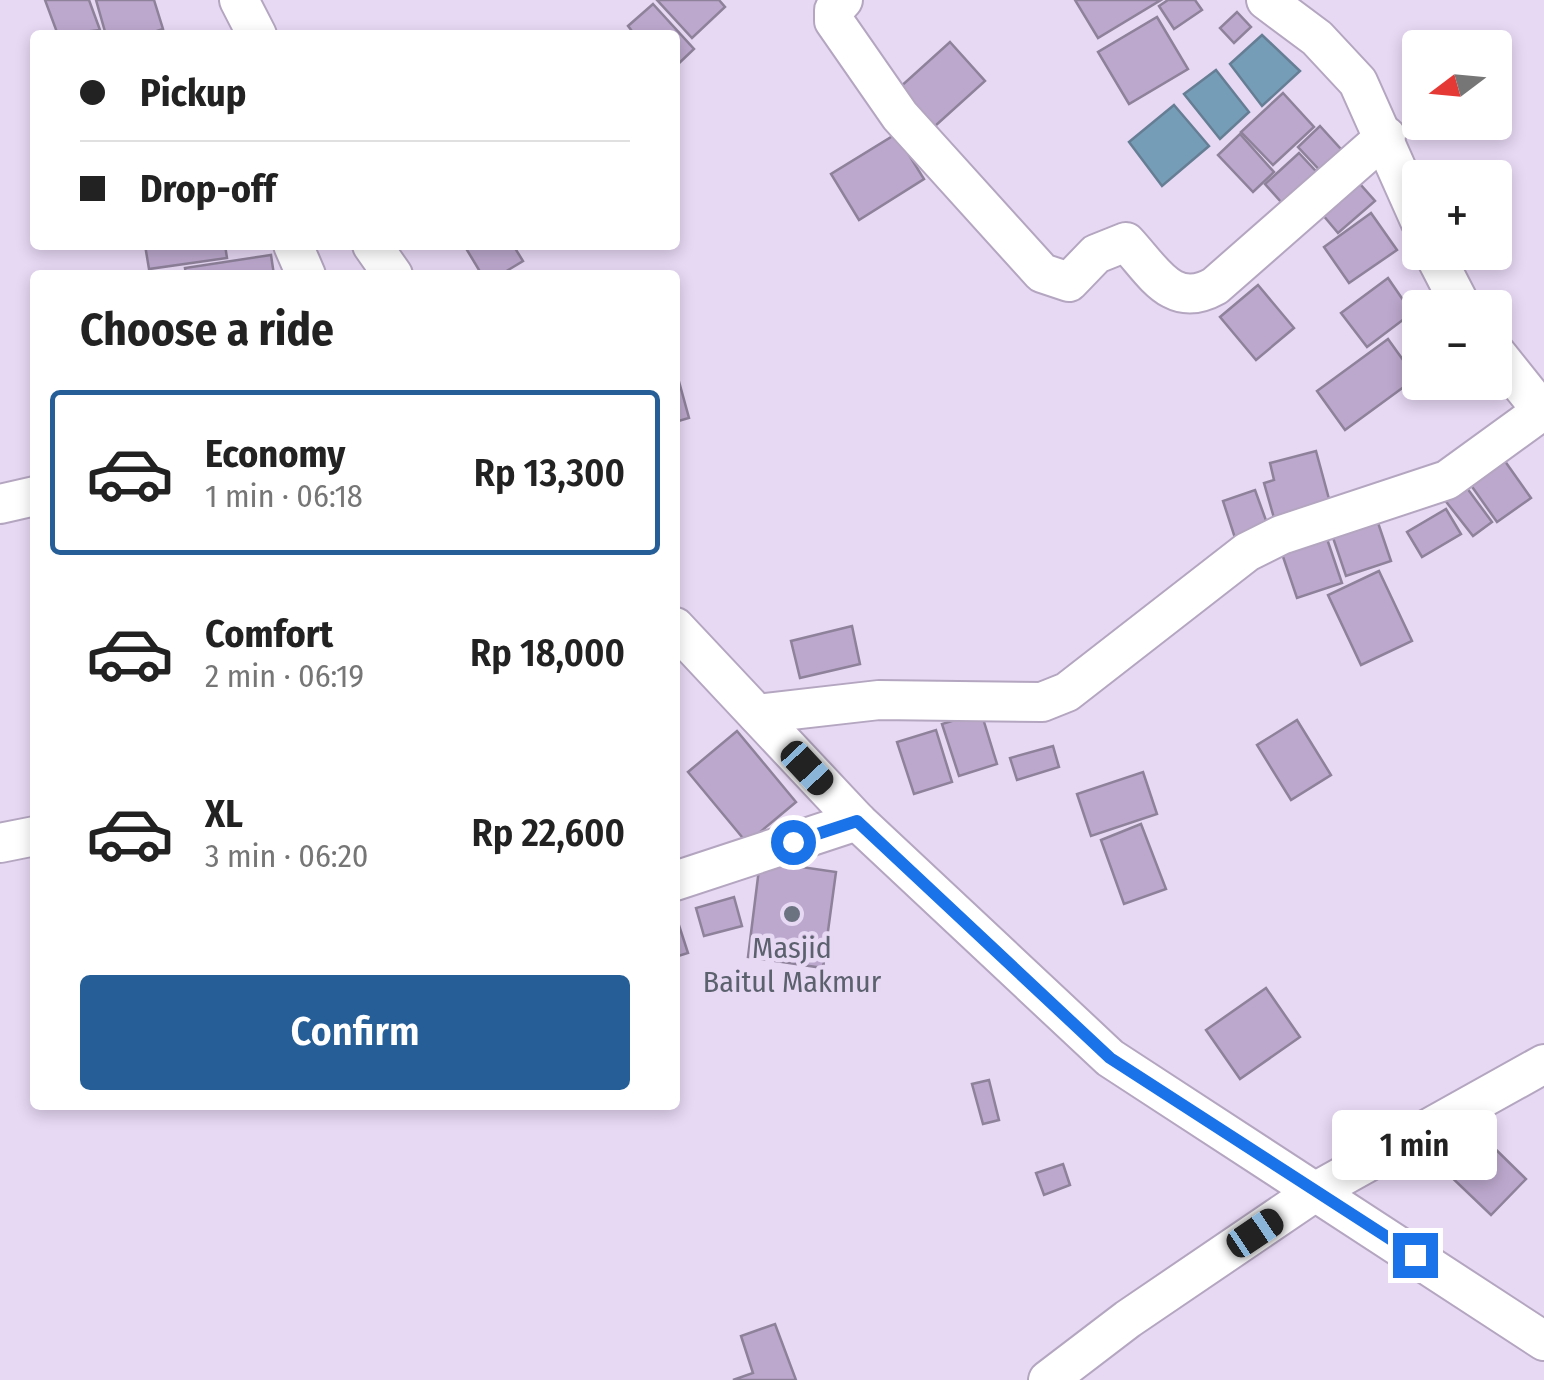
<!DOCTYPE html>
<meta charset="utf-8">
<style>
body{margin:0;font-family:"Fira Sans Condensed",sans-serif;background:#f6f6f6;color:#222;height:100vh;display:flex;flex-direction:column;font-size:38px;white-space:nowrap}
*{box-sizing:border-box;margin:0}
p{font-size:32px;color:#767676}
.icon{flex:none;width:55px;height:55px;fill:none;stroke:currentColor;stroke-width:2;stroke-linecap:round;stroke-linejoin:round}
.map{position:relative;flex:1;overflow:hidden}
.side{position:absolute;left:30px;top:270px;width:650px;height:840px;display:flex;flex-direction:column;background:#fff;border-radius:10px;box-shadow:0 5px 15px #0003}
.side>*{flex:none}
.top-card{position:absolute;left:30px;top:30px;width:650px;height:220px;border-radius:10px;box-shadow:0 5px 15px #0003;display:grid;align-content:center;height:220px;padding:0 50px;background:#fff}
.needle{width:65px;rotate:254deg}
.tools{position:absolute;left:1402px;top:30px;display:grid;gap:20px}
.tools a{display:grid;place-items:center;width:110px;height:110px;border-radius:10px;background:#fff;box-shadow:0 5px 15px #0003;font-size:50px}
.end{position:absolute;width:45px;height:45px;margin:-22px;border:12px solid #1a73e8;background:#fff;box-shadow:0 0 0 5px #fff}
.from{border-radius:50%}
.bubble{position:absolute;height:70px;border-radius:10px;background:#fff;box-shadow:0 5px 15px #0003;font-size:32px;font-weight:600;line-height:70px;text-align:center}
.car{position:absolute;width:30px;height:60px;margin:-30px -15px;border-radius:12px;box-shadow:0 0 8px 2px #0007;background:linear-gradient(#222 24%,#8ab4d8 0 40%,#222 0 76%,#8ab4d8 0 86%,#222 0)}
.top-card b{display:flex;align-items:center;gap:35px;height:95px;font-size:38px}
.top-card b+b{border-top:2px solid #e0e0e0}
.top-card i{width:25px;height:25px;background:#222}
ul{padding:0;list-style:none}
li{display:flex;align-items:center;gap:30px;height:165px;margin:0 20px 15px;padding:0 30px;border:5px solid transparent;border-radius:10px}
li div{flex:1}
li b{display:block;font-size:38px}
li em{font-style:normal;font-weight:600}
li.active{border-color:#265f97}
li>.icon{width:90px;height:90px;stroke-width:1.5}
h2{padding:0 50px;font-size:45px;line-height:120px}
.action{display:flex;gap:20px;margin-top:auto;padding:20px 50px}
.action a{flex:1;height:115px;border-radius:10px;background:#265f97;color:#fff;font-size:40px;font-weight:600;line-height:115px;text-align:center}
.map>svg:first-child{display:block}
.water{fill:#769db7;stroke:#657e94;stroke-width:2.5}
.building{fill:#bca8cd;stroke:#8e819a;stroke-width:2.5}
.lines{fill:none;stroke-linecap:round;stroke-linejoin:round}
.minor-casing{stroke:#b4a6c0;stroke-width:42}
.minor{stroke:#fff;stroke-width:38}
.route{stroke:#1a73e8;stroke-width:12}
.worship-dot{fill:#6b7280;stroke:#e7d8f4;stroke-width:4}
.labels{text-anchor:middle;stroke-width:9;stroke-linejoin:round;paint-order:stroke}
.worship-label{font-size:30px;fill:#5b616d;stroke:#e7d8f4}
</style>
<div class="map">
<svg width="1544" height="1380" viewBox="0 0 1544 1380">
<rect width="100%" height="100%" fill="#e7d8f4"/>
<g class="water">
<polygon points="1262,35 1300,71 1262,106 1230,64"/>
<polygon points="1216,70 1249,112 1220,139 1184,94"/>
<polygon points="1174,105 1209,146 1162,186 1129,142"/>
</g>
<g class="building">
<polygon points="45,0 89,0 100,30 58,35"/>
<polygon points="96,0 154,0 163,29 145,35 106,35"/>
<polygon points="657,0 719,0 725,7 692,38"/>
<polygon points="1075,0 1161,0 1098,38"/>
<polygon points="1168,0 1195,0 1202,10 1174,29 1159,6"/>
<polygon points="653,4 694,49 675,67 675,35 635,35 628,26"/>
<polygon points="1237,12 1251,27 1234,43 1220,28"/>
<polygon points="1157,17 1188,69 1129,104 1098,52"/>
<polygon points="950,42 985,81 934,127 899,88"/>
<polygon points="1283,93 1314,127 1273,165 1241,132"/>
<polygon points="1320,126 1349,158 1327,178 1298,147"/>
<polygon points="896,134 924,179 859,220 831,174"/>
<polygon points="1240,134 1274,172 1253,192 1218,155"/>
<polygon points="1299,153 1324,180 1290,212 1265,184"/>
<polygon points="1353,176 1375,201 1338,233 1317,208"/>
<polygon points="1371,213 1397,250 1349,283 1324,247"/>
<polygon points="145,245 225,245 227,258 149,269"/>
<polygon points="464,245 513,245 523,261 500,275 482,275"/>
<polygon points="271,255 274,275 186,275 185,268"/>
<polygon points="1388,278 1412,313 1367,347 1341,313"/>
<polygon points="1258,285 1294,328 1256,360 1220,317"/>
<polygon points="1388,339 1416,378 1345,430 1317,391"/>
<polygon points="675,367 689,418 675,422"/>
<polygon points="1316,451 1332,510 1276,525 1264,483 1274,480 1270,463"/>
<polygon points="1502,457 1531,498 1497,522 1468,481"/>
<polygon points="1464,484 1492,522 1473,536 1444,499"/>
<polygon points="1255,490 1268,526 1235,538 1223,501"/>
<polygon points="1446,509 1461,534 1422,557 1407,532"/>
<polygon points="1374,511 1391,561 1346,576 1329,526"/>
<polygon points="1323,527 1342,583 1297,598 1278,542"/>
<polygon points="1379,571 1412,641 1361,665 1328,595"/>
<polygon points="852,626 860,664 800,678 791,641"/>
<polygon points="981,712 997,764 959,776 942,724"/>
<polygon points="1297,720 1331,775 1291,800 1257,745"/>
<polygon points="936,730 952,782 914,794 897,742"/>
<polygon points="737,731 796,802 747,843 688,772"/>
<polygon points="1053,746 1059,767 1017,780 1010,758"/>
<polygon points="1143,772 1157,814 1091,836 1077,794"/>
<polygon points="1141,824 1166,889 1124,904 1101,840"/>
<polygon points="760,861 836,872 823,968 748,957"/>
<polygon points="734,897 742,926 704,936 696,908"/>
<polygon points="675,913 688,953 675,957"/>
<polygon points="1266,988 1300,1037 1240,1079 1206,1030"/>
<polygon points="989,1080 999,1120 983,1124 972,1084"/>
<polygon points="1480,1134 1526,1179 1491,1215 1445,1171"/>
<polygon points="1063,1164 1070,1185 1044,1195 1036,1173"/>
<polygon points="775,1324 796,1380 733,1380 753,1373 741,1336"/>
</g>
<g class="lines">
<g class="minor-casing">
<g id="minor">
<polyline points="239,0 257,35"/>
<path d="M843 0 834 10V21L900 116 1042 273 1069 282 1096 254 1126 242C1154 272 1172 310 1215 286L1386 136"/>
<polyline points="1266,0 1317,38 1358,82 1420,221"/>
<polyline points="293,245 306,275"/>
<polyline points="372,245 393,275"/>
<polyline points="1433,252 1462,308"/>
<polyline points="1495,352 1544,413"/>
<polyline points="0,504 35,496"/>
<polyline points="675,627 857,821 1110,1058 1544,1341"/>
<polyline points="757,714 879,700 1042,702 1067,692 1247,552 1281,535 1447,480 1542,411"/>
<polyline points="0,843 35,836"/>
<polyline points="675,881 857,821"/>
<polyline points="1048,1380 1128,1319 1318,1190 1544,1064"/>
</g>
</g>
<use href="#minor" class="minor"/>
</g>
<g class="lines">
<polyline class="route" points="793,842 857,821 1110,1058 1415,1255"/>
</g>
<circle class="worship-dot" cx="792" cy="914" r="10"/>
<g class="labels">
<g class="worship-label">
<text x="792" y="958">Masjid<tspan x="792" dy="34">Baitul Makmur</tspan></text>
</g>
</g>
</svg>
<div class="tools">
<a><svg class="needle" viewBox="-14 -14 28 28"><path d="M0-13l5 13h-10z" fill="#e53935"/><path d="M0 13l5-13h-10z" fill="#767676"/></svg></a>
<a>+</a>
<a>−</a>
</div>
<i class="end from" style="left:793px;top:842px"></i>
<i class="end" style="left:1415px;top:1255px"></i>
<div class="bubble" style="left:1332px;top:1110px;width:165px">1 min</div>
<i class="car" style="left:807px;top:768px;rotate:137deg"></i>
<i class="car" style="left:1255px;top:1233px;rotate:56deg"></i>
<div class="top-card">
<b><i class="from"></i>Pickup</b>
<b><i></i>Drop-off</b>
</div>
<section class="side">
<h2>Choose a ride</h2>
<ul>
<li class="active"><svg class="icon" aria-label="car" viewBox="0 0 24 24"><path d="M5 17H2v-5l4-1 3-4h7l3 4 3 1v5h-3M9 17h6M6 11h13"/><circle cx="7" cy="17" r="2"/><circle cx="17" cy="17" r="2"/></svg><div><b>Economy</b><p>1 min · 06:18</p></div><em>Rp 13,300</em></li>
<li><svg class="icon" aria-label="car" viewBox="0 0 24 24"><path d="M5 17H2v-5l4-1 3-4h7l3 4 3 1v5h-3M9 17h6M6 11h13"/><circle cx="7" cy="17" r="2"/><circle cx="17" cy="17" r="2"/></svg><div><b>Comfort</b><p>2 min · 06:19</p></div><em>Rp 18,000</em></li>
<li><svg class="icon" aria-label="car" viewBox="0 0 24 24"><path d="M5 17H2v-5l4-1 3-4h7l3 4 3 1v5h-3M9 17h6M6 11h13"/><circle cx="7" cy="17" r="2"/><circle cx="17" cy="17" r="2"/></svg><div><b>XL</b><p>3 min · 06:20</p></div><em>Rp 22,600</em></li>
</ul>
<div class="action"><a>Confirm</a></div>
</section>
</div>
